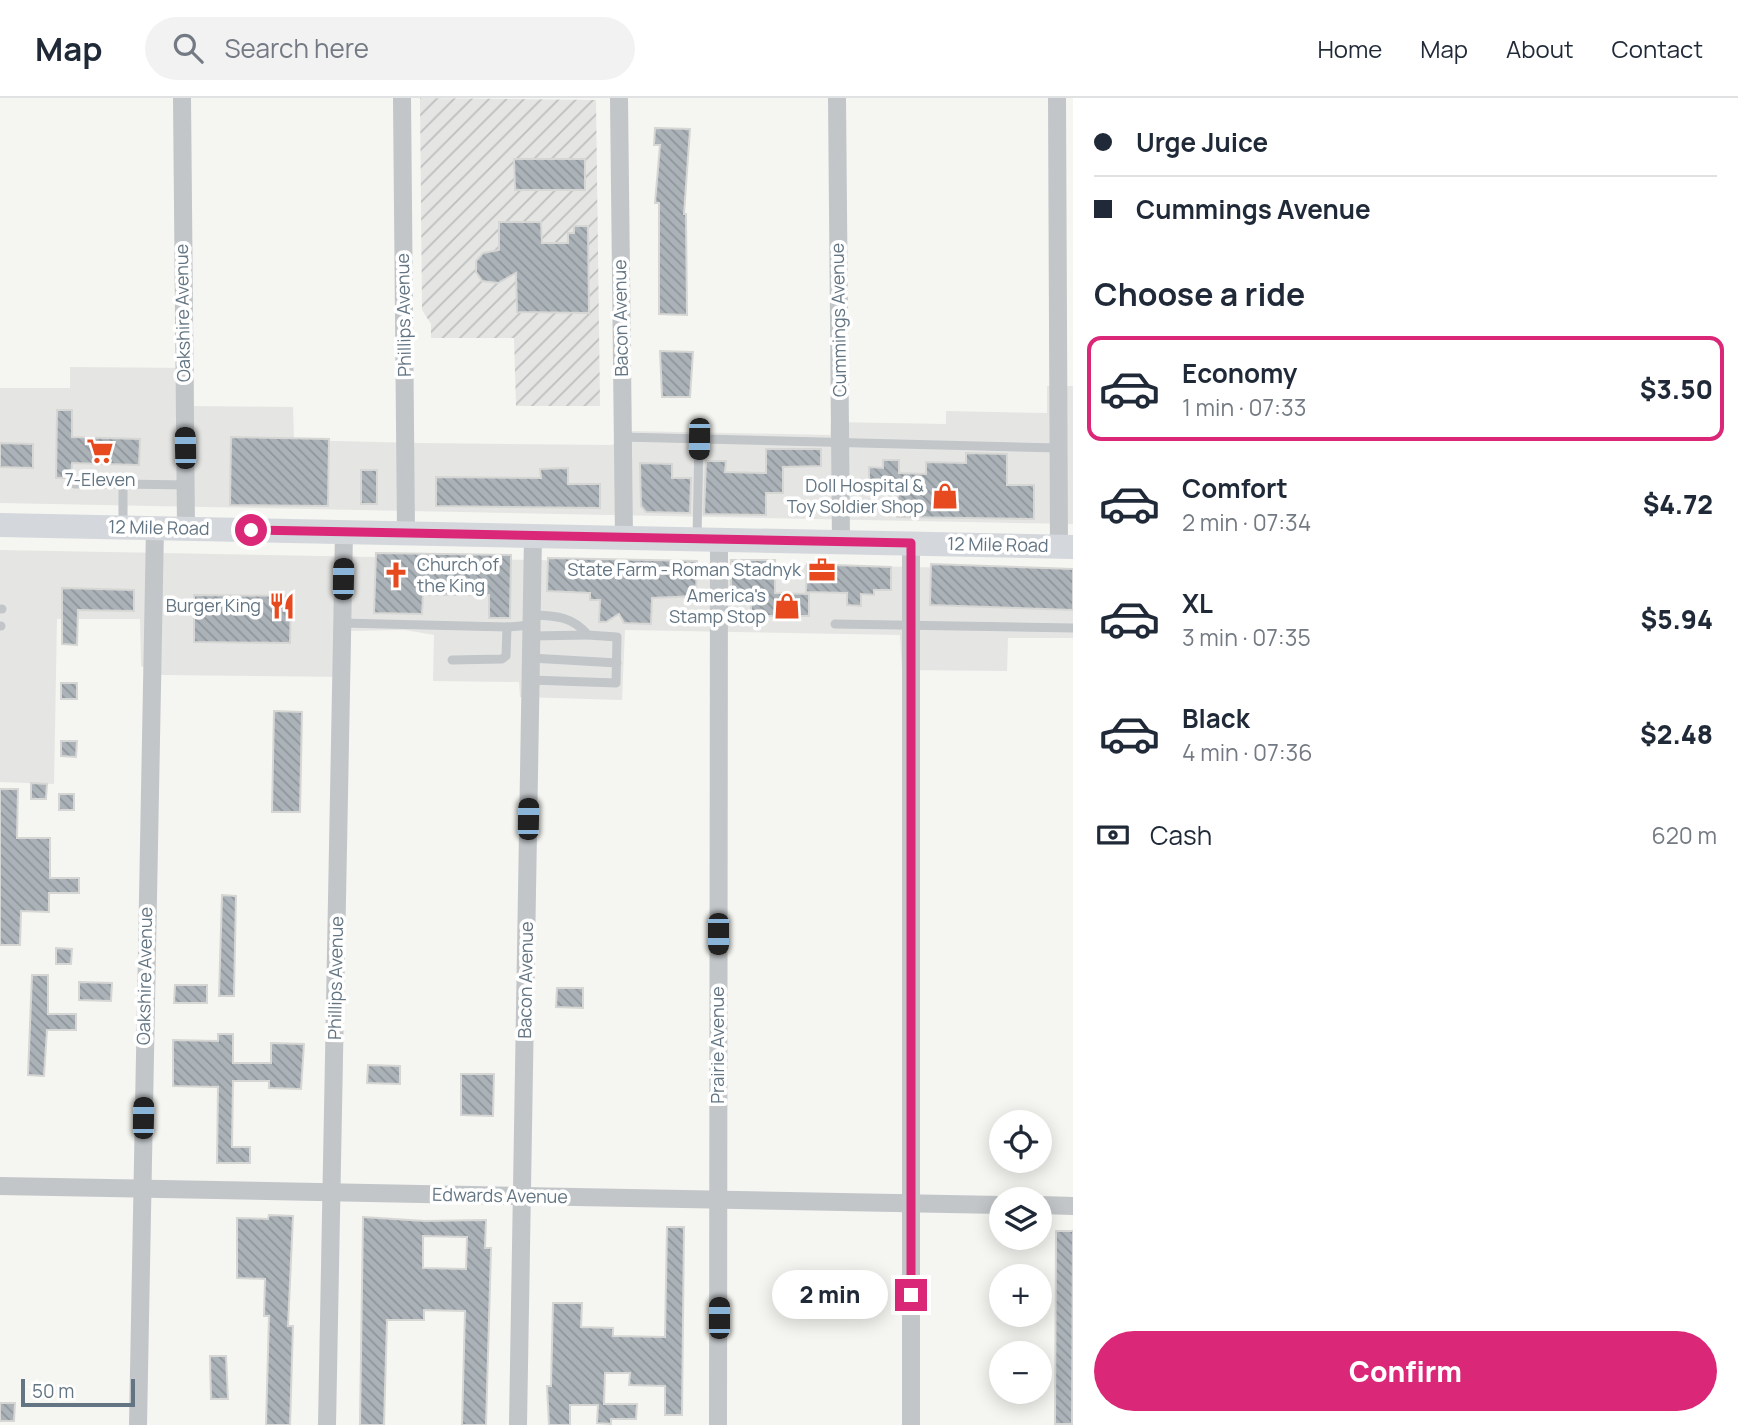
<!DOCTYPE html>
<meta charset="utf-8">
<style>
body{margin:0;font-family:Manrope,sans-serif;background:#f2f2f3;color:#1f2937;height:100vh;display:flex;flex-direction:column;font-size:26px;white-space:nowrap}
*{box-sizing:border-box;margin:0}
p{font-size:23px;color:#747a83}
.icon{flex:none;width:38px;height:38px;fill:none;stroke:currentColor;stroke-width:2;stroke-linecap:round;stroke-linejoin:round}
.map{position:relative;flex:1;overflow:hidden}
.details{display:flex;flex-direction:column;background:#fff;width:665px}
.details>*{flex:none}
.banner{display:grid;align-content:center;height:154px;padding:0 21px;background:#fff}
.fabs{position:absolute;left:989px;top:1012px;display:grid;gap:14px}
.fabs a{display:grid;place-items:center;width:63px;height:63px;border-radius:50%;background:#fff;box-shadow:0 4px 18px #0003;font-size:35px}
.scale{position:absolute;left:21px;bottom:18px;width:114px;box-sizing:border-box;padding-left:7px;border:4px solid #637583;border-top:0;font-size:19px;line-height:24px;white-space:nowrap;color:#637583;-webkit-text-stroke:5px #fff;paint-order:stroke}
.end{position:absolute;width:32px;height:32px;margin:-16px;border:9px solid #db2777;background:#fff;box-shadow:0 0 0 4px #fff}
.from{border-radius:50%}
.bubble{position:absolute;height:49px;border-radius:24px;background:#fff;box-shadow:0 4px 18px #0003;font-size:23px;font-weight:800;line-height:49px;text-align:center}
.car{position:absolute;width:21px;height:42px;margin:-21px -10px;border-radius:9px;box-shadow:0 0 5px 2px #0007;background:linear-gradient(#222 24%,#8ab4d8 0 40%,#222 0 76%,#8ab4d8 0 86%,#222 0)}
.banner b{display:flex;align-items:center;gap:24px;height:66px;font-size:26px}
.banner b+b{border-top:2px solid #e0e1e3}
.banner i{width:18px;height:18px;background:#1f2937}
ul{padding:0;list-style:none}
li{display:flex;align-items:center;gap:21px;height:105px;margin:0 14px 10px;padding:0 7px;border:4px solid transparent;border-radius:14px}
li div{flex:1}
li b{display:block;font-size:26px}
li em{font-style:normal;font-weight:800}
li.on{border-color:#db2777}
li>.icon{width:63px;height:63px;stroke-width:1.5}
h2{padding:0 21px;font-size:32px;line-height:84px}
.pay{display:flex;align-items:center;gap:18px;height:77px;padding:0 21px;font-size:26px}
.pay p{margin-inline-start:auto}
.action{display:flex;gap:14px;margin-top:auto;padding:14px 21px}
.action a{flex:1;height:80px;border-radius:42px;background:#db2777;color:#fff;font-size:28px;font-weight:800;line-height:80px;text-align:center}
header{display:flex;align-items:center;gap:42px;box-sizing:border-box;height:98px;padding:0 35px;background:#fff;border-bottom:2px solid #e0e1e3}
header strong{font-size:33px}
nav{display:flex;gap:38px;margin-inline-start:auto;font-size:24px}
.search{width:490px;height:63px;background:#f2f2f3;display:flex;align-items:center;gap:18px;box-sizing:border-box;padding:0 24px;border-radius:38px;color:#747a83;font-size:26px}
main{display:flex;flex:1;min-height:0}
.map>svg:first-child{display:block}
.built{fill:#e5e6e4}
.industrial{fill:url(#industrial-furrows)}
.building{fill:url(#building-back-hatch);stroke:#d6d6d4;stroke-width:2;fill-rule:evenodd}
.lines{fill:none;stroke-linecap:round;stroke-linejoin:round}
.service{stroke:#c2c6c9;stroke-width:9}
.minor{stroke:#c2c6c9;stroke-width:18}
.secondary{stroke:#d4d8dc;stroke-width:24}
.route{stroke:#db2777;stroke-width:9}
.labels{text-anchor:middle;stroke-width:7;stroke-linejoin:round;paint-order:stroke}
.street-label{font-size:18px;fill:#637583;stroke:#fff}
.poi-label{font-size:18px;fill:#637583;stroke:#fff;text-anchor:end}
</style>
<header>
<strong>Map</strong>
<div class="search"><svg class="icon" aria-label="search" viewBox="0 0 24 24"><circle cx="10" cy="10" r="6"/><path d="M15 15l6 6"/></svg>Search here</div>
<nav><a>Home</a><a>Map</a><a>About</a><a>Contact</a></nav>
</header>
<main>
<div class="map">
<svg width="1073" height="1327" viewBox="0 0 1073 1327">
<defs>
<pattern id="industrial-furrows" width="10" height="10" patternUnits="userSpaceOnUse" patternTransform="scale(1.75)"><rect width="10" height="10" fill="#e5e6e4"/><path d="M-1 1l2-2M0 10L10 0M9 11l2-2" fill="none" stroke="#bdbfbe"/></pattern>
<pattern id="building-back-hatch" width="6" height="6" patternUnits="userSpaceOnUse" patternTransform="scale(1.75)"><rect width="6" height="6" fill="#abb3b8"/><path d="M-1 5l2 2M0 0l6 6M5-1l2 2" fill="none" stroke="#8f969b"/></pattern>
</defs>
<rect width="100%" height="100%" fill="#f5f5f1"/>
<g class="built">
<polygon points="70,269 194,270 194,308 293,309 294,342 419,345 612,347 633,333 830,337 831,324 946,326 946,313 1047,315 1047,288 1073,288 1073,426 0,405 0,290 70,290"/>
<polygon points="0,452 1073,472 1073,540 1008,540 1007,573 902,572 900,537 625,532 622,602 520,599 519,584 433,583 434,537 405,532 351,533 350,579 161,577 141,568 140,521 57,521 54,686 0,684"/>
</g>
<polygon class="industrial" points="420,0 596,2 600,308 516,308 514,240 431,240 431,226 422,212"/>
<g class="building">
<polygon points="655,30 690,31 684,116 686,116 687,217 659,216 659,105 655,105 660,47 654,47"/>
<polygon points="514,61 585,61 585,92 515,92"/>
<polygon points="499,124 541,124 542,145 568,145 568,135 574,135 574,128 588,128 589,215 517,214 516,175 498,185 482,183 476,174 476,163 483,155 499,152"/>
<polygon points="660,253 693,254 690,299 662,299"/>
<polygon points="57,312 72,312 72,339 140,341 139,367 72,365 71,380 56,380"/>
<polygon points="231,339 329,341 328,408 230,407"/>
<polygon points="0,345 33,346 33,370 0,369"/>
<polygon points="766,351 821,351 821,368 783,369 783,395 766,395 766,417 704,416 706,363 726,363 725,374 766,375"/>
<polygon points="966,355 1007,356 1007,387 1034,387 1034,421 897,419 898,395 869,394 869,369 883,370 883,362 899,362 899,375 926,376 926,364 966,365"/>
<polygon points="640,365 672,366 672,380 691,380 690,415 646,414 641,408"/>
<polygon points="568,370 568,386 600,386 600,410 436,408 436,379 541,380 540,371"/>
<rect x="361" y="372" width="16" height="34"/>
<polygon points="376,455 511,457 510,520 489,520 489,497 423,497 422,516 374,515"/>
<polygon points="548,460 697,463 696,498 652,500 651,526 624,525 619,516 606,524 599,524 600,502 590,502 590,495 547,493"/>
<polygon points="731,462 775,462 775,495 809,496 809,518 751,518 751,498 731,498"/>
<polygon points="807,466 891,469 891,492 874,492 874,497 861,496 861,508 847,507 847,495 806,494"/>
<polygon points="931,466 1073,471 1073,512 930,507"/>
<polygon points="62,490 134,492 134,513 78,512 77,547 62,546"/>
<polygon points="194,497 291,498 290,545 194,544"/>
<rect x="61" y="585" width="16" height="16"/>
<polygon points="274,613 302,614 300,714 272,714"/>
<polygon points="61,643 77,643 76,659 61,658"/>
<polygon points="31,685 47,686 46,701 31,701"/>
<polygon points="0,691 18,691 17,740 50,740 50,780 79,780 79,795 49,795 49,814 21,813 20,847 0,847"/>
<rect x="59" y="696" width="15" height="16"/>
<polygon points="222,797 236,798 234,898 219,898"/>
<polygon points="56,850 72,851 71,866 56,866"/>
<polygon points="32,877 48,877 48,916 76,916 76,932 47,932 44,978 28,977"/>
<polygon points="79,884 112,885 111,903 79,902"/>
<polygon points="175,887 207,887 207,905 174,905"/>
<polygon points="557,890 583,890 583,910 556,909"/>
<polygon points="218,936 233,936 233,965 271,965 271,945 304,946 301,991 269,990 269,983 233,983 232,1049 250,1049 250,1065 217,1065 218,989 173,988 173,942 218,943"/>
<polygon points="368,967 400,968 400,986 367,985"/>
<polygon points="461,976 494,976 493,1018 461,1017"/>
<polygon points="269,1117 293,1118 288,1228 293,1228 290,1327 266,1327 269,1218 264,1218 265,1181 237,1180 237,1120 268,1121"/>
<path d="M363 1119 425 1123 486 1122 485 1150H491L486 1327H462L465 1213 424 1212V1222H387L384 1327H360ZM423 1138 467 1139 466 1171 423 1170Z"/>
<polygon points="667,1129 684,1129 682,1317 665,1317 665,1288 629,1287 630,1275 605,1275 604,1306 637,1306 636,1321 611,1321 611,1326 597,1325 598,1307 570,1307 570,1327 549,1327 547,1288 551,1288 553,1205 582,1205 581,1229 613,1230 613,1238 665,1239"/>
<polygon points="1056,1133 1073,1133 1072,1326 1055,1326"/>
<polygon points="210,1258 226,1258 228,1301 211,1301"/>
<polygon points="0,1305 15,1305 14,1323 0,1323"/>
</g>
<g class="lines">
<g class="service">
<polyline points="622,339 1058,350"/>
<polyline points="75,386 123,386"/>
<polyline points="123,427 123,386 186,387"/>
<polyline points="697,439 699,341"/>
<polyline points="0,511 2,511"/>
<polyline points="342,525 507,529 532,527"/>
<polyline points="835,526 1073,530"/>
<polyline points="0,528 1,528"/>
<polyline points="532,538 588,537"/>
<polyline points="531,560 617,565"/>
<polyline points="452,562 502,561 506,558 507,529"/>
<path d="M531 582 616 585 617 539 588 537C572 518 556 518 532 517"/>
</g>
<g class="minor">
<polyline points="182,0 186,430"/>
<polyline points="402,0 406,435"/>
<polyline points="619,0 624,440"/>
<polyline points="837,0 841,444"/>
<polyline points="1057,0 1059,449"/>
<polyline points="0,1088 1001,1107"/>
<polyline points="1040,1107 1073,1108"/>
<polyline points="138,1327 155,430"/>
<polyline points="327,1327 344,434"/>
<polyline points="518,1327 533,438"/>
<polyline points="718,1327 719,441"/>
<polyline points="911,1327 911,445"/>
</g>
<polyline class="secondary" points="0,427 1073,449"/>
</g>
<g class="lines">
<polyline class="route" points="251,432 911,445 911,1197"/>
</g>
<defs>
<g id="supermarket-bare" transform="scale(2.1)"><path d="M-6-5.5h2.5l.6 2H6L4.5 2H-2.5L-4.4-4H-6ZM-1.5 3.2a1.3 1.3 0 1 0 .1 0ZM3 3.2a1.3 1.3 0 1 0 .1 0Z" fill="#e74a1e" stroke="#fff" stroke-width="2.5" paint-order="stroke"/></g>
<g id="shop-bare" transform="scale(2.1)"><path d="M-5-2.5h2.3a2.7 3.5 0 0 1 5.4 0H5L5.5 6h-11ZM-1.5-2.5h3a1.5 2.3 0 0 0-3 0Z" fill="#e74a1e" stroke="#fff" stroke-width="2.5" paint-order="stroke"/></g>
<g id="office-bare" transform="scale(2.1)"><path d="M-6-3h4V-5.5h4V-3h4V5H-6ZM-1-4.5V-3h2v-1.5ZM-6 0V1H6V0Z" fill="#e74a1e" stroke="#fff" stroke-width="2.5" paint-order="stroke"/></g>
<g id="church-bare" transform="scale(2.1)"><path d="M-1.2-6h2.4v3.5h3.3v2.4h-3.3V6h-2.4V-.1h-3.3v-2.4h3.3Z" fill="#e74a1e" stroke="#fff" stroke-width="2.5" paint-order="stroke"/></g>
<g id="restaurant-bare" transform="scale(2.1)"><path d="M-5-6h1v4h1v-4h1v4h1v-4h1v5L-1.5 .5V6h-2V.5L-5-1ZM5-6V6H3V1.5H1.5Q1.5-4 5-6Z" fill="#e74a1e" stroke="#fff" stroke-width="2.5" paint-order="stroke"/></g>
</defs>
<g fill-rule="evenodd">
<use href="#supermarket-bare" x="100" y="353"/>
<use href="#shop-bare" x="945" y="398"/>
<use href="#office-bare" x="822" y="472"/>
<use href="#church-bare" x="396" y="477"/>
<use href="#restaurant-bare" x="282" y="508"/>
<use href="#shop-bare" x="787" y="508"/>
</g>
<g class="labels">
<g class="street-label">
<text transform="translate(183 215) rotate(-91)" y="6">Oakshire Avenue</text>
<text transform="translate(404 217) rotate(-91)" y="6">Phillips Avenue</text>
<text transform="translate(621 220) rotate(-91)" y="6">Bacon Avenue</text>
<text transform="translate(839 222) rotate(-91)" y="6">Cummings Avenue</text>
<text transform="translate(159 430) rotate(1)" y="6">12 Mile Road</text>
<text transform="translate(998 447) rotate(1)" y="6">12 Mile Road</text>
<text transform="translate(145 878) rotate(-89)" y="6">Oakshire Avenue</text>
<text transform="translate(336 880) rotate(-89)" y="6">Phillips Avenue</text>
<text transform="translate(526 882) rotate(-89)" y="6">Bacon Avenue</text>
<text transform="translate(718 947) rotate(-90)" y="6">Prairie Avenue</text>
<text transform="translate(500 1098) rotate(1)" y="6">Edwards Avenue</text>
</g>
<g class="poi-label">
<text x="100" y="388" text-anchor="middle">7-Eleven</text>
<text x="924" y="394">Doll Hospital &amp;<tspan x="924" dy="21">Toy Soldier Shop</tspan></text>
<text x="417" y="473" text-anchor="start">Church of<tspan x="417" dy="21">the King</tspan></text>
<text x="801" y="478">State Farm - Roman Stadnyk</text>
<text x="766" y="504">America's<tspan x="766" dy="21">Stamp Stop</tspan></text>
<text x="261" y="514">Burger King</text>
</g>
</g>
</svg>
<div class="fabs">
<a><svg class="icon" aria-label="locate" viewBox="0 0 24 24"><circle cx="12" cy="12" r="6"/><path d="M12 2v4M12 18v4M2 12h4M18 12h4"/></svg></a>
<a><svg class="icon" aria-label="layers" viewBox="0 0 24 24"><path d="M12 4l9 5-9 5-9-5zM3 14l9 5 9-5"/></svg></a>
<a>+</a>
<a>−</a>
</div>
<div class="scale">50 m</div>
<i class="end from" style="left:251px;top:432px"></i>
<i class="end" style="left:911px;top:1197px"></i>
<div class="bubble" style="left:772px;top:1172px;width:116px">2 min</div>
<i class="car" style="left:699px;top:341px;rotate:181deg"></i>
<i class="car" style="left:185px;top:350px;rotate:359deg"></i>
<i class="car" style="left:343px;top:481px;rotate:1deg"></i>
<i class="car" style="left:528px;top:721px;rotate:1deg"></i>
<i class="car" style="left:718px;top:836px;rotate:180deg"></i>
<i class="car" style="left:143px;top:1020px;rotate:1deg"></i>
<i class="car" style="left:719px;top:1220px;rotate:0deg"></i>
</div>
<section class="details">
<div class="banner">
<b><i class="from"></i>Urge Juice</b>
<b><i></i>Cummings Avenue</b>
</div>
<h2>Choose a ride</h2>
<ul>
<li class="on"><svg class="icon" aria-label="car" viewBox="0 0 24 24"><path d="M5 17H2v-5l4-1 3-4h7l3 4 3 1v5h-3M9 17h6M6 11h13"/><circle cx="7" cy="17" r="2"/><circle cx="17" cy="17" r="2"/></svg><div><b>Economy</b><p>1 min · 07:33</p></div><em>$3.50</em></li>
<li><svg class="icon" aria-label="car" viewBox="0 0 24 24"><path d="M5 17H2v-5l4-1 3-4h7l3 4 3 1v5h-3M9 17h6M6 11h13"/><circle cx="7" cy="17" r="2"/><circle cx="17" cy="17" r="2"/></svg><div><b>Comfort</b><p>2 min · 07:34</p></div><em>$4.72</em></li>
<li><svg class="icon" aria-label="car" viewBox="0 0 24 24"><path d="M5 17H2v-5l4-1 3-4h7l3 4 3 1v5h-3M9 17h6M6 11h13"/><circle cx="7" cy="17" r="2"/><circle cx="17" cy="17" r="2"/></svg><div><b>XL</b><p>3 min · 07:35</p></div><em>$5.94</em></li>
<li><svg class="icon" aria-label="car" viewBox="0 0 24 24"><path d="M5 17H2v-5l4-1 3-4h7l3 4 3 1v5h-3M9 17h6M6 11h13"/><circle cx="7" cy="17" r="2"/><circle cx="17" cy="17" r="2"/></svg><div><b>Black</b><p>4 min · 07:36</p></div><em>$2.48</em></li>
</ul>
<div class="pay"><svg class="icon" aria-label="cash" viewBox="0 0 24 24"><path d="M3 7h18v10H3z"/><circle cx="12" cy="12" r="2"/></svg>Cash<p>620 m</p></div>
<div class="action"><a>Confirm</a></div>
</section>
</main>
